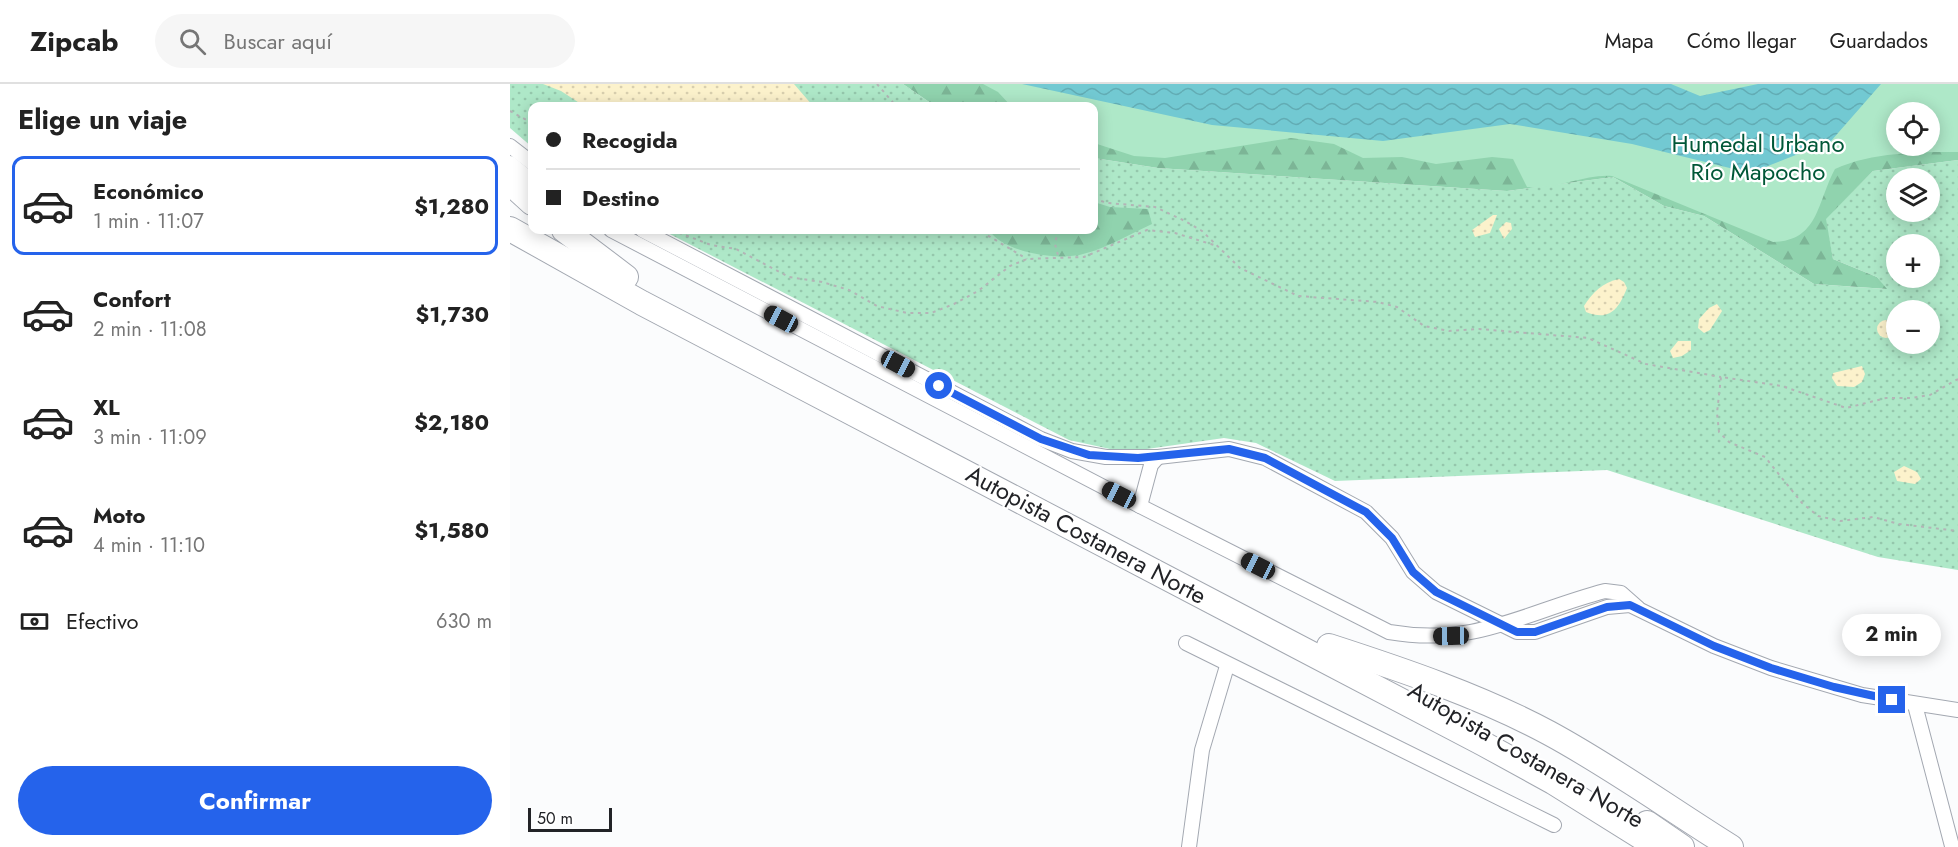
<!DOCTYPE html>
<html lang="es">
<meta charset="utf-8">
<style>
body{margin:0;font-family:Jost,sans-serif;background:#f6f6f6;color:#222;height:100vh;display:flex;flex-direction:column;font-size:22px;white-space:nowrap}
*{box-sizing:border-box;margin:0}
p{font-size:20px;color:#767676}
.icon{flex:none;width:33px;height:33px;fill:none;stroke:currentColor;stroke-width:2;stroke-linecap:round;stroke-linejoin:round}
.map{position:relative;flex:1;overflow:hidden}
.drawer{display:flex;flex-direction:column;background:#fff;width:510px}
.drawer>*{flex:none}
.hud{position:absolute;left:18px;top:18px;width:570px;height:132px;border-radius:12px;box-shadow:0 3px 15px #0003;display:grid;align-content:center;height:132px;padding:0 18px;background:#fff}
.tools{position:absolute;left:1376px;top:18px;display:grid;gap:12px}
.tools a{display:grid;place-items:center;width:54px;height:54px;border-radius:50%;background:#fff;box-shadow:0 3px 15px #0003;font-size:30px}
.scale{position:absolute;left:18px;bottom:15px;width:84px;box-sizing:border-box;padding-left:6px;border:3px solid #222327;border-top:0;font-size:16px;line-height:21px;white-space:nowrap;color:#222327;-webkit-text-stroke:4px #fff;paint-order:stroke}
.end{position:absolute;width:27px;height:27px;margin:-14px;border:8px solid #2563eb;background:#fff;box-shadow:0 0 0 3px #fff}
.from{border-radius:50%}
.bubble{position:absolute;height:42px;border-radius:21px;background:#fff;box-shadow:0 3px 15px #0003;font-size:20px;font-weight:700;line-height:42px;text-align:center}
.car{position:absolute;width:18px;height:36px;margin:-18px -9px;border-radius:8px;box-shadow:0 0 4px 2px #0007;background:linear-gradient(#222 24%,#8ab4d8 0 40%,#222 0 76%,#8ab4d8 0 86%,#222 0)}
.hud b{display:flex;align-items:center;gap:21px;height:57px;font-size:22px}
.hud b+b{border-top:2px solid #e0e0e0}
.hud i{width:15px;height:15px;background:#222}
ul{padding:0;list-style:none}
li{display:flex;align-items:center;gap:18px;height:99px;margin:0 12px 9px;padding:0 6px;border:3px solid transparent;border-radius:12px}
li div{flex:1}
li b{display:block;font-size:22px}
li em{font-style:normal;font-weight:700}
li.current{border-color:#2563eb}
li>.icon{width:54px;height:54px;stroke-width:1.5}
h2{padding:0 18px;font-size:27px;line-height:72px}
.pay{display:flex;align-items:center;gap:15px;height:66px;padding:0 18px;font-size:22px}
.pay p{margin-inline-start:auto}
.action{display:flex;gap:12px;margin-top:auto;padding:12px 18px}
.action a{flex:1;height:69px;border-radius:36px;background:#2563eb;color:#fff;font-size:24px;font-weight:700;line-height:69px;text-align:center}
header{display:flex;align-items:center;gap:36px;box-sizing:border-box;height:84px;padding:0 30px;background:#fff;border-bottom:2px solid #e0e0e0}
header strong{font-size:28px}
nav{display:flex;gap:33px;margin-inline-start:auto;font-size:21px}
.search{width:420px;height:54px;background:#f6f6f6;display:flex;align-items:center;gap:15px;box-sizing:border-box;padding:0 21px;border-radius:33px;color:#767676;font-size:22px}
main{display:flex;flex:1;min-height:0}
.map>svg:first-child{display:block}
.grass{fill:url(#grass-dots);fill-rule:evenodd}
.forest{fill:url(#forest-firs);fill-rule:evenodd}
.sand{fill:url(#sand-dots)}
.park{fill:#aee8c8;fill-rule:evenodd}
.water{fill:url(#water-waves)}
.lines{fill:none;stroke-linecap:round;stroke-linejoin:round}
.street-casing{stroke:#a3a8b1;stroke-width:16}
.highway-casing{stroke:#a3a8b1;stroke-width:26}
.path{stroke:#b3b4b6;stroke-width:2;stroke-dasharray:3 4.5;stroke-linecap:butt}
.street{stroke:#fff;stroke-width:14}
.highway{stroke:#fff;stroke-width:24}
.route{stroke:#2563eb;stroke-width:8}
.labels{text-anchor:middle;stroke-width:4.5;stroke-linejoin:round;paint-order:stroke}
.park-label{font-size:24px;fill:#005737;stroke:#fff}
.street-label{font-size:24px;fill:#222327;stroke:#fff}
</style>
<header>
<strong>Zipcab</strong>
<div class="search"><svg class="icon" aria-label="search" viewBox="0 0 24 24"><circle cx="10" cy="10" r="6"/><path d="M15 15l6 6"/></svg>Buscar aquí</div>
<nav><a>Mapa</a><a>Cómo llegar</a><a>Guardados</a></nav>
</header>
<main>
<section class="drawer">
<h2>Elige un viaje</h2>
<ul>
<li class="current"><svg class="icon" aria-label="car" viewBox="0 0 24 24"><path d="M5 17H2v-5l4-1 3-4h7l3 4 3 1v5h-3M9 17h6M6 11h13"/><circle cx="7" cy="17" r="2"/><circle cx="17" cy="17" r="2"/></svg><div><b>Económico</b><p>1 min · 11:07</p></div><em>$1,280</em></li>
<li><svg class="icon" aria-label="car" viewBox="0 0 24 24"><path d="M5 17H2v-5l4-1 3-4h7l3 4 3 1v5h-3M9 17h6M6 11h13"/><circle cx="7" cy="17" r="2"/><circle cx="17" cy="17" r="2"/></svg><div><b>Confort</b><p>2 min · 11:08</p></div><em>$1,730</em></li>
<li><svg class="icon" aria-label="car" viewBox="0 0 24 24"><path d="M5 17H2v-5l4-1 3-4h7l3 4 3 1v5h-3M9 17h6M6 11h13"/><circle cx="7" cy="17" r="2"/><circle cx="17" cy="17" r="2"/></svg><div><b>XL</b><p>3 min · 11:09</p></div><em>$2,180</em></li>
<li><svg class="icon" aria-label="car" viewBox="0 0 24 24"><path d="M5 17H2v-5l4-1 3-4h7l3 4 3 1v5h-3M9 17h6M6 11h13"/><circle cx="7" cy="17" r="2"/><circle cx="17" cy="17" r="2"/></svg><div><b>Moto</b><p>4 min · 11:10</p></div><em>$1,580</em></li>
</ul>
<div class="pay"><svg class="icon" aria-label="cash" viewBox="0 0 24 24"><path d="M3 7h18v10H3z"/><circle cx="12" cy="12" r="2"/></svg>Efectivo<p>630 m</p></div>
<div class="action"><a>Confirmar</a></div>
</section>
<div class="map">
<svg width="1448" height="763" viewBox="0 0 1448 763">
<defs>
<pattern id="grass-dots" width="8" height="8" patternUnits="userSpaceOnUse" patternTransform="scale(1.5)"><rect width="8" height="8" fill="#aee8c8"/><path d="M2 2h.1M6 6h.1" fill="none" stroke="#95c7ac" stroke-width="1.8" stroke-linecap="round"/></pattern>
<pattern id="forest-firs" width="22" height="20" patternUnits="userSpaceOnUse" patternTransform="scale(1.5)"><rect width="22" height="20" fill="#90d3ae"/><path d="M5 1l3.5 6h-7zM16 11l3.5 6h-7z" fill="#7cb596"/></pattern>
<pattern id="sand-dots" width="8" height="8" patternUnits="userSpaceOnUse" patternTransform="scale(1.5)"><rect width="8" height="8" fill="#fcf2cc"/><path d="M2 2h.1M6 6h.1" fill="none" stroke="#d8cfaf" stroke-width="1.8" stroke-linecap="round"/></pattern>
<pattern id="water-waves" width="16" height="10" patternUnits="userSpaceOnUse" patternTransform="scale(1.5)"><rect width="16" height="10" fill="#72c9d2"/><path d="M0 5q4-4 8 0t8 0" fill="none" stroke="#62acb4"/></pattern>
</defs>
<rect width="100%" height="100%" fill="#fbfcfd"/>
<g class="grass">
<polygon points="0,0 393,0 425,22 22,22 22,63 0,44"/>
<path d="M584 74 648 84 997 107 1103 93 1154 122 1194 132 1304 200 1376 205 1367 193 1323 175 1315 135 1363 87 1448 76V486L1368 473 1097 386 825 397 746 359 714 354 637 365H600L559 356 152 146H584ZM1386 94H1419V128H1386ZM1386 160H1419V194H1386ZM1386 226H1419V260H1386Z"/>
</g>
<g class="forest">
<path d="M393 0H1448V76L1363 87 1316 135 1323 175 1367 193 1377 205 1304 200 1194 132 1154 122 1103 93 997 107 648 84 584 74V22H425ZM1386 28H1419V62H1386Z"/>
<path d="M584 118 600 123 638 125 642 140C620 150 597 164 573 170 548 177 494 169 479 146H584Z"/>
</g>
<g class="sand">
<polygon points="33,0 284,0 303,22 74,22 51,7"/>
<polygon points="983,131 987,131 980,149 965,153 962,146"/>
<polygon points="996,138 1001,139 1002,145 994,155 989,145"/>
<path d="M1109 195 1114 198 1117 204C1109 224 1100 238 1076 228L1074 222C1082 209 1093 198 1109 195Z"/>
<polygon points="1207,220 1212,227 1200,246 1194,249 1188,244 1189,235 1199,224"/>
<circle cx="1376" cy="245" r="9"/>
<polygon points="1168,257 1181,257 1181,266 1172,272 1163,274 1160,267"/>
<polygon points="1352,282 1355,290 1352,298 1344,303 1327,302 1322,294 1323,289"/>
<polygon points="1394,382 1407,388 1411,395 1405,400 1387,397 1384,388"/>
</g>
<path class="park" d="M473 0H1448V68C1408 68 1362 68 1325 85 1307 118 1309 157 1263 158L1102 92C1074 90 1047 106 1017 103L1003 75 982 73 926 80 892 73 853 74 824 60 781 54 655 74 624 72 584 59V22H501L488 8ZM1386 28H1419V62H1386Z"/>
<polygon class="water" points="512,0 1161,0 1190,12 1248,0 1371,0 1321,57 1240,89 1122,60 1000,40 873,57 702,41"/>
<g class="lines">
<g class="street-casing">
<g id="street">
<polyline points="0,62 22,79"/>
<polyline points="0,79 22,97"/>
<path d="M101 146 630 422 879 548C966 563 1015 528 1095 507L1111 509 1128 524"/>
<polyline points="132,146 531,355 562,367 596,373 648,373 719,365 755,374 856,428 882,454 903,488 926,508 1007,548 1025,548 1097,523 1120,521 1204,562 1261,584 1352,611 1448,626"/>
<polyline points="630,422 641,381 648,373"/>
<polyline points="676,559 1044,741"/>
<polyline points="1405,621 1442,762"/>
<polyline points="679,763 692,666 717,582"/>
</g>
</g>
<g class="highway-casing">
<g id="highway">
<polyline points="0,99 22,119"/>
<polyline points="0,145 132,219 972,659 1043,698 1147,763"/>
<polyline points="54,146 116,193"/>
<path d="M819 562C893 586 970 612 1039 649 1102 683 1160 725 1221 763"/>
<polyline points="1137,739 1172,763"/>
</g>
</g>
<g class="path">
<polyline points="367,0 386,22"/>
<polyline points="0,27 22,39"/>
<polyline points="584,115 598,119 645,123 675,137 692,147 730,184 788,212 868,218 887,223 914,242 939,247 969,245 1078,254 1136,280 1211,293"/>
<polyline points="162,146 201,161 226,165 279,193 312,198 339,206 367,222 397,229 421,229 444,220 468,207 500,182 517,175 574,173 637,146 665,149 704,161"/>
<polyline points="473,146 477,151 517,175"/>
<polyline points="548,146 545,160 549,175"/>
<polyline points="1448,295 1420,311 1401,314 1376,314 1336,324 1272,302 1211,293 1207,329 1209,348 1219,358 1255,373 1292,419 1308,432 1330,437 1363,433 1389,440 1448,447"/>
</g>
<use href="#street" class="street"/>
<use href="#highway" class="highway"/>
</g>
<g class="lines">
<polyline class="route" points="429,302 531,355 579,371 628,374 719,365 755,374 856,428 882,454 903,488 926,508 1007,548 1025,548 1097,523 1120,521 1204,562 1261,584 1324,603 1382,616"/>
</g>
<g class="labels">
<g class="park-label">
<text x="1248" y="68">Humedal Urbano<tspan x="1248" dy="28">Río Mapocho</tspan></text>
</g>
<g class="street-label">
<text transform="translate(576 451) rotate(28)" y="8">Autopista Costanera Norte</text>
<text transform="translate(1016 671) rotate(30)" y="8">Autopista Costanera Norte</text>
</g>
</g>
</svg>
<div class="tools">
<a><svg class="icon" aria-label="locate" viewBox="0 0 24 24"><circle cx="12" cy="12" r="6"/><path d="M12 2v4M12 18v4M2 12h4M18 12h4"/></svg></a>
<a><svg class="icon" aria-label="layers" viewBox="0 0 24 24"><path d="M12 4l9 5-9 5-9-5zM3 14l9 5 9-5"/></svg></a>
<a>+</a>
<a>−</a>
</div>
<div class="scale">50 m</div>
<i class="end from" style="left:429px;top:302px"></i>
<i class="end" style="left:1382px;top:616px"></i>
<div class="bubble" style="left:1332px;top:530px;width:99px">2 min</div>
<i class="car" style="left:271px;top:235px;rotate:298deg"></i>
<i class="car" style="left:388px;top:280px;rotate:118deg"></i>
<i class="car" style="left:609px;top:411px;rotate:297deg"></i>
<i class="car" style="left:748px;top:482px;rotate:297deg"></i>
<i class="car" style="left:941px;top:552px;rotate:269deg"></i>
<div class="hud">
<b><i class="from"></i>Recogida</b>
<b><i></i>Destino</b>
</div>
</div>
</main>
